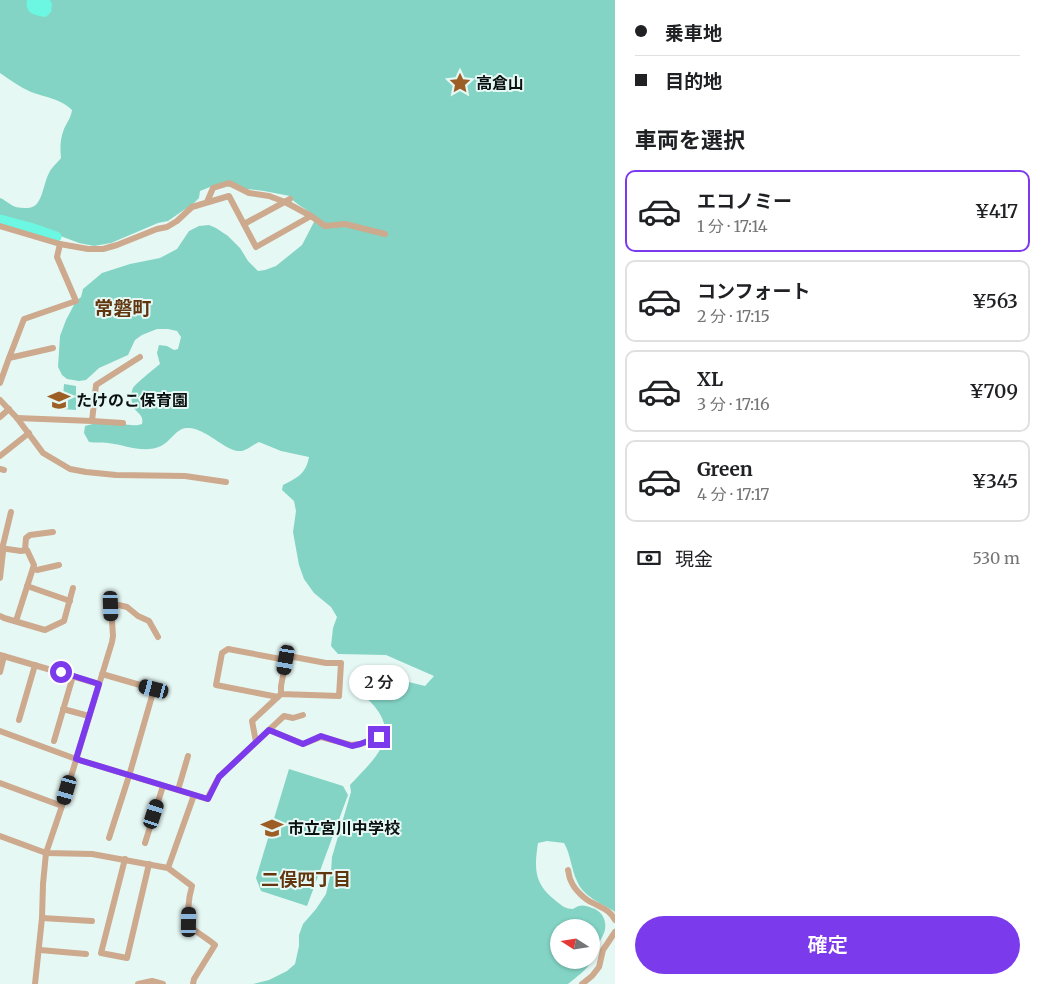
<!DOCTYPE html>
<html lang="ja">
<meta charset="utf-8">
<style>
body{margin:0;font-family:Merriweather,"Noto Sans JP",serif;background:#f6f6f6;color:#202124;height:100vh;display:flex;flex-direction:column;font-size:19px;white-space:nowrap}
*{box-sizing:border-box;margin:0}
p{font-size:16px;color:#757577}
.icon{flex:none;width:28px;height:28px;fill:none;stroke:currentColor;stroke-width:2;stroke-linecap:round;stroke-linejoin:round}
.map{position:relative;flex:1;overflow:hidden}
.details{display:flex;flex-direction:column;background:#fff;width:425px}
.details>*{flex:none}
.hud{display:grid;align-content:center;height:110px;padding:0 20px;background:#fff}
.needle{width:32px;rotate:282deg}
.controls{position:absolute;left:550px;top:919px;display:grid;gap:10px}
.controls a{display:grid;place-items:center;width:50px;height:50px;border-radius:50%;background:#fff;box-shadow:0 1px 4px #0004;font-size:25px}
.end{position:absolute;width:22px;height:22px;margin:-11px;border:6px solid #7c3aed;background:#fff;box-shadow:0 0 0 2px #fff}
.from{border-radius:50%}
.bubble{position:absolute;height:35px;border-radius:18px;background:#fff;box-shadow:0 1px 4px #0004;font-size:16px;font-weight:600;line-height:35px;text-align:center}
.car{position:absolute;width:15px;height:30px;margin:-15px -8px;border-radius:6px;box-shadow:0 0 4px 1px #0007;background:linear-gradient(#222 24%,#8ab4d8 0 40%,#222 0 76%,#8ab4d8 0 86%,#222 0)}
.hud b{display:flex;align-items:center;gap:18px;height:48px;font-size:19px}
.hud b+b{border-top:1px solid #e0e0e0}
.hud i{width:12px;height:12px;background:#202124}
ul{padding:0;list-style:none}
li{display:flex;align-items:center;gap:15px;height:82px;margin:0 10px 8px;padding:0 10px;border:2px solid #e0e0e0;border-radius:10px}
li div{flex:1}
li b{display:block;font-size:19px}
li em{font-style:normal;font-weight:600}
li.current{border-color:#7c3aed}
li>.icon{width:45px;height:45px;stroke-width:1.5}
h2{padding:0 20px;font-size:22px;line-height:60px}
.pay{display:flex;align-items:center;gap:12px;height:55px;padding:0 20px;font-size:19px}
.pay p{margin-inline-start:auto}
.action{display:flex;gap:10px;margin-top:auto;padding:10px 20px}
.action a{flex:1;height:58px;border-radius:30px;background:#7c3aed;color:#fff;font-size:20px;font-weight:600;line-height:58px;text-align:center}
main{display:flex;flex:1;min-height:0}
.map>svg:first-child{display:block}
.green{fill:#83d4c5;fill-rule:evenodd}
.water{fill:#6bf7e1}
.lines{fill:none;stroke-linecap:round;stroke-linejoin:round}
.river{stroke:#6bf7e1;stroke-width:11}
.minor{stroke:#cda98e;stroke-width:6}
.route{stroke:#7c3aed;stroke-width:6}
.labels{text-anchor:middle;stroke-width:4;stroke-linejoin:round;paint-order:stroke}
.poi-label{font-size:16px;font-weight:bold;fill:#0b1110;stroke:#e6f8f4;text-anchor:start}
.neighbourhood-label{font-size:18px;font-weight:bold;fill:#61360e;stroke:#e6f8f4}
.quarter-label{font-size:19px;font-weight:bold;fill:#61360e;stroke:#e6f8f4}
</style>
<main>
<div class="map">
<svg width="615" height="984" viewBox="0 0 615 984">
<rect width="100%" height="100%" fill="#e6f8f4"/>
<g class="green">
<path d="M0 0H615V913L614 911C600 903 583 896 577 881 571 869 571 855 564 843L547 841 538 843C534 869 534 884 556 901 562 906 566 909 573 909 580 904 585 905 592 908 603 911 608 923 604 933 602 938 599 942 597 947 595 952 594 958 591 962 586 971 576 977 568 984H253L269 980 287 971 295 964 299 946V935L303 924 316 909 326 894 331 872 332 857 351 792 350 785C361 773 389 747 386 730 385 726 383 720 381 716 375 704 361 693 352 684L384 676 425 686 434 676 386 655 338 654 331 646 333 628 337 617 331 607 314 593 304 579 299 565 293 532 296 511 294 501 282 490 283 485C297 478 306 474 309 457L281 451 259 442C254 444 247 450 242 451 225 453 206 426 186 428 176 429 171 441 161 446 144 454 126 445 108 443 102 442 95 443 89 442L84 433 85 426C96 422 107 423 118 423 126 424 134 427 142 424 144 415 138 414 134 408 131 402 130 394 133 388 135 384 154 369 160 364L157 353 159 345 167 346 174 350 178 349 181 337 177 331 168 329H157L142 335 135 340 128 355 99 368 86 380 79 381 67 379 62 375 58 367 60 336 66 320 76 301 81 297 83 289 102 273 130 264 160 258 177 249 189 231 199 226 209 225 216 228 228 236 240 248 248 261 258 271 265 270 276 266 302 245 315 220C309 207 296 207 290 196L264 191 215 185 200 191 199 198 194 203 168 221 158 223 111 243 94 246 79 243 42 229 0 218V198C4 199 6 202 10 204 14 207 19 208 25 208 43 210 42 186 49 173 51 168 57 163 61 158 60 148 60 139 64 129 67 122 71 118 72 110 61 99 45 97 31 92 20 87 10 80 0 73ZM559 928H591V960H559Z"/>
<polygon points="64,384 76,386 76,410 62,409"/>
<polygon points="289,769 343,786 348,795 307,906 261,891 256,878"/>
</g>
<path class="water" d="M27 0H50L52 4 51 12 46 17C34 15 25 14 27 0Z"/>
<g class="lines">
<polyline class="river" points="0,220 30,228 56,237"/>
<g class="minor">
<polyline points="311,216 325,226 345,224 385,234"/>
<polyline points="244,224 290,199"/>
<polyline points="0,226 60,244 88,249 103,249 117,245 157,229 167,227 177,221 192,207 229,196 256,247 311,216 285,202 269,196 249,193 229,183 213,188 207,202"/>
<polyline points="9,358 24,319 76,301 57,257 60,244"/>
<polyline points="0,383 9,358 53,348"/>
<polyline points="0,400 17,418 43,453 70,469 86,472 116,475 185,476 226,482"/>
<polyline points="0,417 9,409"/>
<polyline points="17,418 92,421 96,385 140,357"/>
<polyline points="92,421 123,423"/>
<polyline points="0,456 29,433"/>
<polyline points="0,469 4,470"/>
<polyline points="0,548 21,551 27,550 34,565 16,621"/>
<polyline points="25,550 26,538 30,535 53,532"/>
<polyline points="34,569 37,570 59,565"/>
<polyline points="0,578 3,552 3,545 11,512"/>
<polyline points="27,586 70,601"/>
<polyline points="0,616 4,618 45,630 64,621 73,588"/>
<polyline points="0,655 99,684"/>
<polyline points="0,672 4,656"/>
<polyline points="102,674 154,689 129,776 109,838"/>
<polyline points="278,697 216,685 222,653 228,649 286,660"/>
<polyline points="63,709 89,716"/>
<polyline points="19,720 35,665"/>
<polyline points="269,730 303,744 321,737 351,745 361,744 379,737"/>
<polyline points="0,731 76,759 207,799 219,777 284,716 293,718 303,715"/>
<polyline points="54,741 73,676"/>
<polyline points="256,742 252,721 281,694 339,696 341,663 326,663 294,657 286,660 281,686 281,694"/>
<polyline points="0,783 62,806"/>
<polyline points="178,790 188,756"/>
<path d="M0 836 46 853 92 854 168 868 192 886C189 896 185 921 192 928 199 934 208 939 215 945L194 979 193 984"/>
<polyline points="145,843 163,786"/>
<polyline points="125,859 101,953 127,958 149,864"/>
<polyline points="168,868 194,795"/>
<path d="M568 870C569 873 569 878 571 881 574 889 585 900 593 903 602 908 610 910 615 920"/>
<polyline points="42,918 92,921"/>
<polyline points="40,950 86,954"/>
<polyline points="35,984 42,918 43,884 46,853 62,806 112,642 113,636 111,605 114,604 127,607 138,616 149,621 158,637"/>
<polyline points="138,984 152,981 163,984"/>
<polyline points="582,984 592,976 599,967 603,950 615,932"/>
</g>
</g>
<g class="lines">
<polyline class="route" points="61,672 99,684 76,759 208,799 219,777 269,730 303,744 321,736 352,746 360,744 379,737"/>
</g>
<defs>
<g id="sight-bare" transform="scale(1.725)"><path d="M0-6L1.8-2.2L6-1.7L2.9 1.2L3.7 5.4L0 3.3L-3.7 5.4L-2.9 1.2L-6-1.7L-1.8-2.2Z" fill="#9d5e26" stroke="#e6f8f4" stroke-width="2.5" paint-order="stroke"/></g>
<g id="school-bare" transform="scale(1.725)"><path d="M0-5L7-2L0 1L-7-2ZM-4 1L0 2.5L4 1V4Q0 6-4 4Z" fill="#9d5e26" stroke="#e6f8f4" stroke-width="2.5" paint-order="stroke"/></g>
</defs>
<g fill-rule="evenodd">
<use href="#sight-bare" x="460" y="83"/>
<use href="#school-bare" x="59" y="400"/>
<use href="#school-bare" x="272" y="828"/>
</g>
<g class="labels">
<g class="poi-label">
<text x="476" y="89">高倉山</text>
<text x="76" y="406">たけのこ保育園</text>
<text x="288" y="834">市立宮川中学校</text>
</g>
<g class="neighbourhood-label">
<text x="306" y="886">二俣四丁目</text>
</g>
<g class="quarter-label">
<text x="123" y="315">常磐町</text>
</g>
</g>
</svg>
<div class="controls">
<a><svg class="needle" viewBox="-14 -14 28 28"><path d="M0-13l5 13h-10z" fill="#e53935"/><path d="M0 13l5-13h-10z" fill="#757577"/></svg></a>
</div>
<i class="end from" style="left:61px;top:672px"></i>
<i class="end" style="left:379px;top:737px"></i>
<div class="bubble" style="left:349px;top:665px;width:60px">2 分</div>
<i class="car" style="left:111px;top:606px;rotate:178deg"></i>
<i class="car" style="left:286px;top:660px;rotate:190deg"></i>
<i class="car" style="left:154px;top:689px;rotate:285deg"></i>
<i class="car" style="left:67px;top:790px;rotate:196deg"></i>
<i class="car" style="left:154px;top:814px;rotate:18deg"></i>
<i class="car" style="left:189px;top:922px;rotate:1deg"></i>
</div>
<section class="details">
<div class="hud">
<b><i class="from"></i>乗車地</b>
<b><i></i>目的地</b>
</div>
<h2>車両を選択</h2>
<ul>
<li class="current"><svg class="icon" aria-label="car" viewBox="0 0 24 24"><path d="M5 17H2v-5l4-1 3-4h7l3 4 3 1v5h-3M9 17h6M6 11h13"/><circle cx="7" cy="17" r="2"/><circle cx="17" cy="17" r="2"/></svg><div><b>エコノミー</b><p>1 分 · 17:14</p></div><em>¥417</em></li>
<li><svg class="icon" aria-label="car" viewBox="0 0 24 24"><path d="M5 17H2v-5l4-1 3-4h7l3 4 3 1v5h-3M9 17h6M6 11h13"/><circle cx="7" cy="17" r="2"/><circle cx="17" cy="17" r="2"/></svg><div><b>コンフォート</b><p>2 分 · 17:15</p></div><em>¥563</em></li>
<li><svg class="icon" aria-label="car" viewBox="0 0 24 24"><path d="M5 17H2v-5l4-1 3-4h7l3 4 3 1v5h-3M9 17h6M6 11h13"/><circle cx="7" cy="17" r="2"/><circle cx="17" cy="17" r="2"/></svg><div><b>XL</b><p>3 分 · 17:16</p></div><em>¥709</em></li>
<li><svg class="icon" aria-label="car" viewBox="0 0 24 24"><path d="M5 17H2v-5l4-1 3-4h7l3 4 3 1v5h-3M9 17h6M6 11h13"/><circle cx="7" cy="17" r="2"/><circle cx="17" cy="17" r="2"/></svg><div><b>Green</b><p>4 分 · 17:17</p></div><em>¥345</em></li>
</ul>
<div class="pay"><svg class="icon" aria-label="cash" viewBox="0 0 24 24"><path d="M3 7h18v10H3z"/><circle cx="12" cy="12" r="2"/></svg>現金<p>530 m</p></div>
<div class="action"><a>確定</a></div>
</section>
</main>
